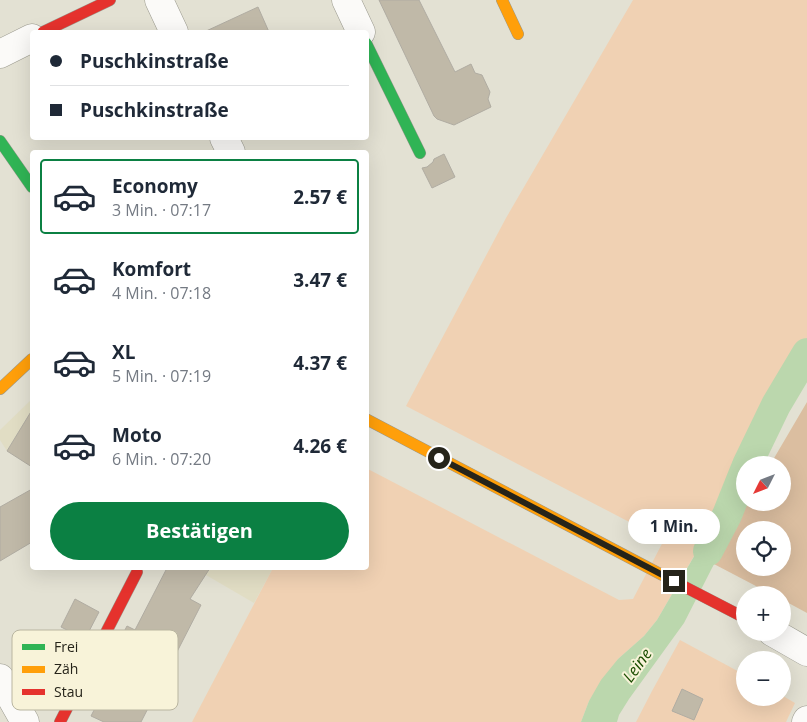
<!DOCTYPE html>
<html lang="de">
<meta charset="utf-8">
<style>
body{margin:0;font-family:"Open Sans",sans-serif;background:#f6f6f7;color:#1f2937;height:100vh;display:flex;flex-direction:column;font-size:19px;white-space:nowrap}
*{box-sizing:border-box;margin:0}
p{font-size:16px;color:#747a83}
.icon{flex:none;width:28px;height:28px;fill:none;stroke:currentColor;stroke-width:2;stroke-linecap:round;stroke-linejoin:round}
.map{position:relative;flex:1;overflow:hidden}
.sheet{position:absolute;left:30px;top:150px;width:339px;height:420px;display:flex;flex-direction:column;background:#fff;border-radius:5px;box-shadow:0 5px 20px #0002}
.sheet>*{flex:none}
.hud{position:absolute;left:30px;top:30px;width:339px;height:110px;border-radius:5px;box-shadow:0 5px 20px #0002;display:grid;align-content:center;height:110px;padding:0 20px;background:#fff}
.needle{width:32px;rotate:228deg}
.tools{position:absolute;left:736px;top:456px;display:grid;gap:10px}
.tools a{display:grid;place-items:center;width:55px;height:55px;border-radius:50%;background:#fff;box-shadow:0 5px 20px #0002;font-size:25px}
.end{position:absolute;width:22px;height:22px;margin:-11px;border:6px solid #26241a;background:#fff;box-shadow:0 0 0 2px #fff}
.from{border-radius:50%}
.bubble{position:absolute;height:35px;border-radius:18px;background:#fff;box-shadow:0 5px 20px #0002;font-size:16px;font-weight:700;line-height:35px;text-align:center}
.hud b{display:flex;align-items:center;gap:18px;height:48px;font-size:19px}
.hud b+b{border-top:1px solid #e0e1e3}
.hud i{width:12px;height:12px;background:#1f2937}
ul{padding:9px 0 0;list-style:none}
li{display:flex;align-items:center;gap:15px;height:75px;margin:0 10px 8px;padding:0 10px;border:2px solid transparent;border-radius:5px}
li div{flex:1}
li b{display:block;font-size:19px}
li em{font-style:normal;font-weight:700}
li.on{border-color:#0b8043}
li>.icon{width:45px;height:45px;stroke-width:1.5}
.primary-button{display:flex;gap:10px;margin-top:auto;padding:10px 20px}
.primary-button a{flex:1;height:58px;border-radius:30px;background:#0b8043;color:#fff;font-size:20px;font-weight:700;line-height:58px;text-align:center}
.map>svg:first-child{display:block}
.built{fill:#e1ddc4}
.green{fill:#f0d1b3}
.forest{fill:#dbbea0;fill-rule:evenodd}
.water{fill:#bbd7ad}
.lines{fill:none;stroke-linecap:round;stroke-linejoin:round}
.canal{stroke:#bbd7ad;stroke-width:30}
.building{fill:#c0b9a8;stroke:#b0aca2}
.street-casing{stroke:#9a998e;stroke-width:29}
.fast-casing{stroke:#9a998e;stroke-width:12}
.slow-casing{stroke:#9a998e;stroke-width:12}
.jam-casing{stroke:#9a998e;stroke-width:12}
.street{stroke:#fbfaf8;stroke-width:28}
.fast{stroke:#30b455;stroke-width:11}
.slow{stroke:#ff9f0a;stroke-width:11}
.jam{stroke:#e5322d;stroke-width:11}
.route{stroke:#26241a;stroke-width:6}
.labels{text-anchor:middle;stroke-width:4;stroke-linejoin:round;paint-order:stroke}
.water-label{font-size:16px;font-style:italic;fill:#1b4e02;stroke:#f8f3d9}
.key{fill:#f8f3d9;stroke:#b9b5a0;stroke-width:1}
.key-label{font-size:14px;fill:#26241a}
</style>
<div class="map">
<svg width="807" height="722" viewBox="0 0 807 722">
<rect width="100%" height="100%" fill="#e3e1d3"/>
<g class="built">
<polygon points="32,399 32,467 7,451 0,440 0,430"/>
<polygon points="194,568 273,568 254,603"/>
</g>
<g class="green">
<polygon points="633,0 807,0 807,361 747,465 745,465 745,468 657,620 644,636 618,659 589,701 581,722 192,722 273,568 366,568 366,468 619,600 633,599 664,540 406,406 506,218"/>
<polygon points="680,640 745,675 745,698 782,698 783,696 795,703 786,722 636,722 652,691"/>
</g>
<path class="forest" d="M807 402V613L783 600 782 595H773L712 563 748 503 782 502V465H770ZM745 530H782V568H745Z"/>
<polygon class="water" points="718,511 737,521 712,568 684,623 629,699 619,715 617,722 581,722 589,701 601,680 618,659 644,636 657,620 696,553"/>
<g class="lines">
<g class="canal">
<polyline points="747,465 776,405 807,353"/>
<polyline points="708,551 727,515 745,470"/>
</g>
</g>
<g class="building">
<polygon points="379,0 419,0 455,72 471,64 475,73 482,75 490,92 488,99 491,107 454,125 437,119 434,116"/>
<polygon points="258,7 269,32 204,32"/>
<polygon points="444,154 455,177 432,188 422,168 427,167 433,162 434,159"/>
<polygon points="32,410 32,467 7,451"/>
<polygon points="32,489 32,542 0,561 0,507"/>
<polygon points="167,568 210,568 190,599 201,605 141,722 104,722 91,716 121,658 113,653 127,626 135,630"/>
<polygon points="75,599 99,612 85,639 61,627"/>
<polygon points="682,689 703,699 694,720 672,711"/>
</g>
<g class="lines">
<g class="street-casing">
<g id="street">
<polyline points="159,0 174,32"/>
<polyline points="346,0 361,32"/>
<polyline points="0,54 32,38"/>
<polyline points="224,138 231,152"/>
<polyline points="772,632 807,652"/>
<polyline points="0,678 25,722"/>
<polyline points="806,722 807,720"/>
</g>
</g>
<g class="fast-casing">
<g id="fast">
<polyline points="366,43 420,153"/>
<polyline points="0,141 32,187"/>
</g>
</g>
<g class="slow-casing">
<g id="slow">
<polyline points="502,0 518,34"/>
<polyline points="0,389 32,359"/>
<polyline points="366,419 685,587"/>
</g>
</g>
<g class="jam-casing">
<g id="jam">
<polyline points="43,32 110,0"/>
<polyline points="685,587 745,618"/>
<polyline points="60,722 137,572"/>
</g>
</g>
<use href="#street" class="street"/>
<use href="#fast" class="fast"/>
<use href="#slow" class="slow"/>
<use href="#jam" class="jam"/>
</g>
<g class="lines">
<polyline class="route" points="439,458 674,581"/>
</g>
<g class="labels">
<g class="water-label">
<text transform="translate(637 665) rotate(-54)" y="6">Leine</text>
</g>
</g>
<rect x="12" y="630" width="166" height="80" rx="8" class="key"/>
<rect x="22" y="644" width="23" height="6" fill="#30b455"/>
<rect x="22" y="666" width="23" height="7" fill="#ff9f0a"/>
<rect x="22" y="689" width="23" height="6" fill="#e5322d"/>
<g class="key-label">
<text x="54" y="652">Frei</text>
<text x="54" y="674">Zäh</text>
<text x="54" y="697">Stau</text>
</g>
</svg>
<div class="tools">
<a><svg class="needle" viewBox="-14 -14 28 28"><path d="M0-13l5 13h-10z" fill="#e53935"/><path d="M0 13l5-13h-10z" fill="#747a83"/></svg></a>
<a><svg class="icon" aria-label="locate" viewBox="0 0 24 24"><circle cx="12" cy="12" r="6"/><path d="M12 2v4M12 18v4M2 12h4M18 12h4"/></svg></a>
<a>+</a>
<a>−</a>
</div>
<i class="end from" style="left:439px;top:458px"></i>
<i class="end" style="left:674px;top:581px"></i>
<div class="bubble" style="left:628px;top:509px;width:92px">1 Min.</div>
<div class="hud">
<b><i class="from"></i>Puschkinstraße</b>
<b><i></i>Puschkinstraße</b>
</div>
<section class="sheet">
<ul>
<li class="on"><svg class="icon" aria-label="car" viewBox="0 0 24 24"><path d="M5 17H2v-5l4-1 3-4h7l3 4 3 1v5h-3M9 17h6M6 11h13"/><circle cx="7" cy="17" r="2"/><circle cx="17" cy="17" r="2"/></svg><div><b>Economy</b><p>3 Min. · 07:17</p></div><em>2.57 €</em></li>
<li><svg class="icon" aria-label="car" viewBox="0 0 24 24"><path d="M5 17H2v-5l4-1 3-4h7l3 4 3 1v5h-3M9 17h6M6 11h13"/><circle cx="7" cy="17" r="2"/><circle cx="17" cy="17" r="2"/></svg><div><b>Komfort</b><p>4 Min. · 07:18</p></div><em>3.47 €</em></li>
<li><svg class="icon" aria-label="car" viewBox="0 0 24 24"><path d="M5 17H2v-5l4-1 3-4h7l3 4 3 1v5h-3M9 17h6M6 11h13"/><circle cx="7" cy="17" r="2"/><circle cx="17" cy="17" r="2"/></svg><div><b>XL</b><p>5 Min. · 07:19</p></div><em>4.37 €</em></li>
<li><svg class="icon" aria-label="car" viewBox="0 0 24 24"><path d="M5 17H2v-5l4-1 3-4h7l3 4 3 1v5h-3M9 17h6M6 11h13"/><circle cx="7" cy="17" r="2"/><circle cx="17" cy="17" r="2"/></svg><div><b>Moto</b><p>6 Min. · 07:20</p></div><em>4.26 €</em></li>
</ul>
<div class="primary-button"><a>Bestätigen</a></div>
</section>
</div>
